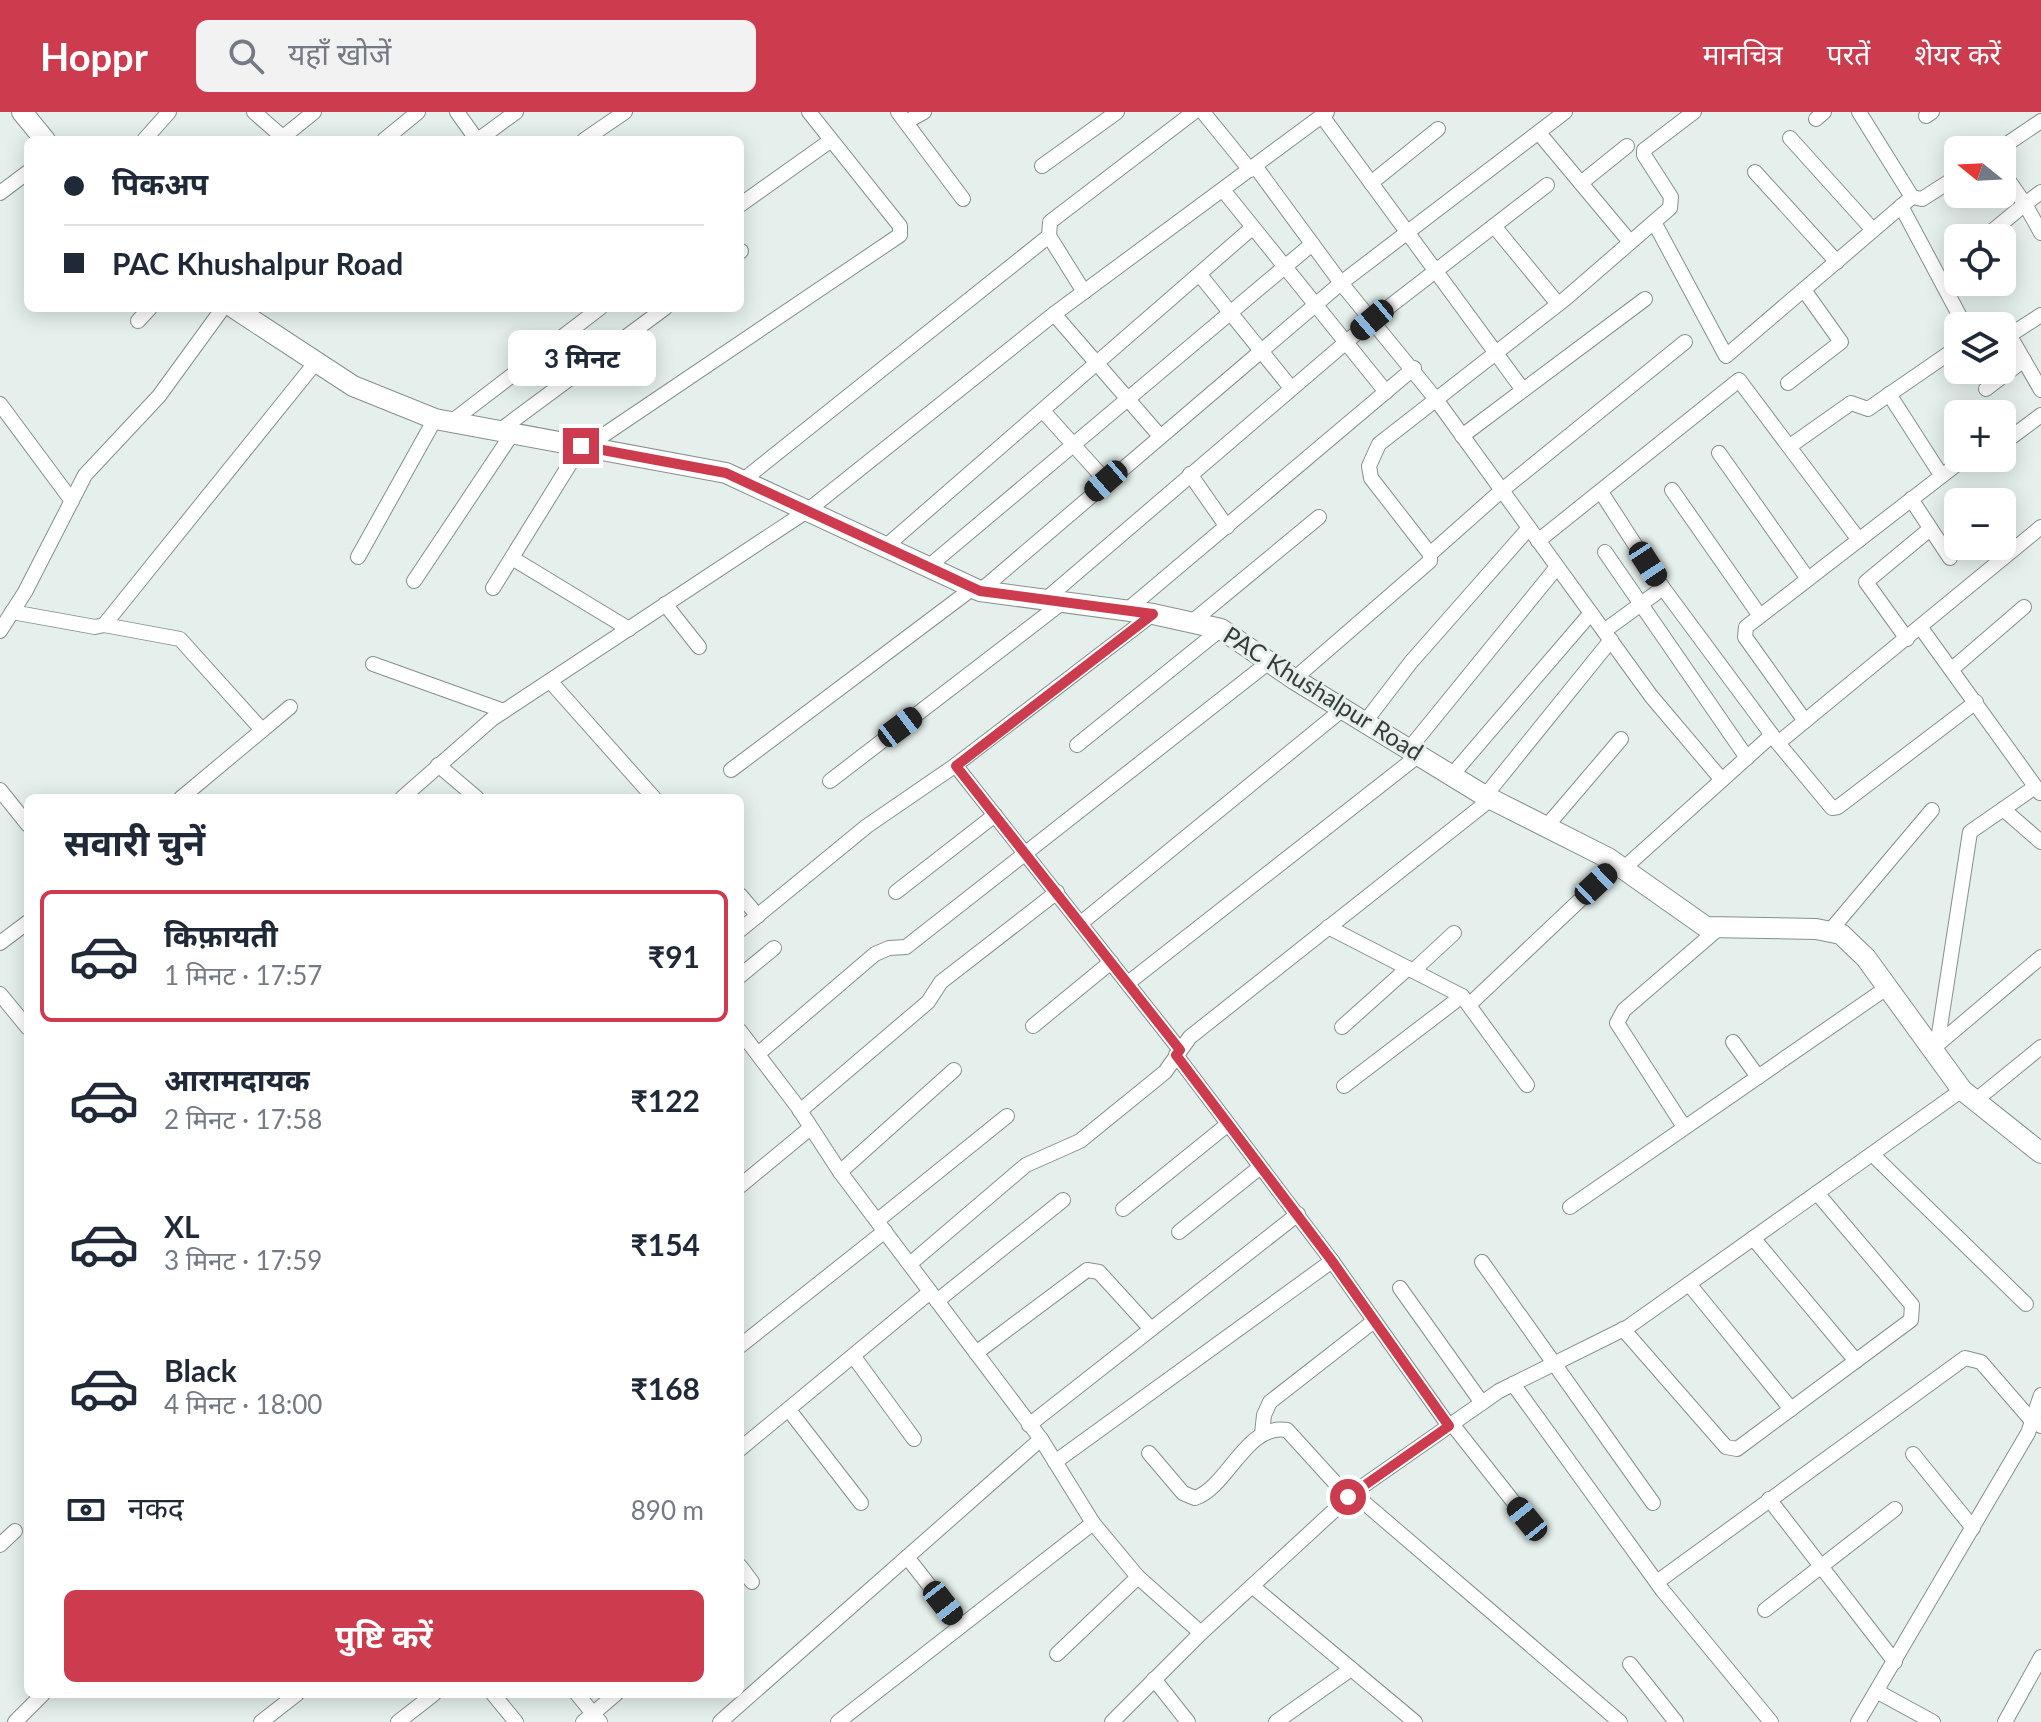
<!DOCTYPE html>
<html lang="hi">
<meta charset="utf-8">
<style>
body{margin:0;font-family:Lato,"Noto Sans Devanagari",sans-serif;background:#f2f2f3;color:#1f2937;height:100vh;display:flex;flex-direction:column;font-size:30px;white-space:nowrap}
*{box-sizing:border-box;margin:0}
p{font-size:26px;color:#747a83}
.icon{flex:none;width:44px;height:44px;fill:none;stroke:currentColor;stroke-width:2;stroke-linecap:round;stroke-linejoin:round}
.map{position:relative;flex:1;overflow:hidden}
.panel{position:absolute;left:24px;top:682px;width:720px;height:904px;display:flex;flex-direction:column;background:#fff;border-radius:12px;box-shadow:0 4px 20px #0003}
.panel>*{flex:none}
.guide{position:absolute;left:24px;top:24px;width:720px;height:176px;border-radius:12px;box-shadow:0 4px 20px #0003;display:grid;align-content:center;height:176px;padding:0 40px;background:#fff}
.needle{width:52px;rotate:288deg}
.tools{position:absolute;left:1944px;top:24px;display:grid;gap:16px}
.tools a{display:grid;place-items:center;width:72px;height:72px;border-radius:12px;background:#fff;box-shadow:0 4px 20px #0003;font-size:40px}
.end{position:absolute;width:36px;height:36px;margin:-18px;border:10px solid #cc3c4e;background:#fff;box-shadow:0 0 0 4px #fff}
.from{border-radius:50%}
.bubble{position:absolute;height:56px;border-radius:12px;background:#fff;box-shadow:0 4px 20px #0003;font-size:26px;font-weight:700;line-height:56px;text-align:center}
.car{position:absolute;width:24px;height:48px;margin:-24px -12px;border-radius:10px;box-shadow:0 0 6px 2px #0007;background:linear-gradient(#222 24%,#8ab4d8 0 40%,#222 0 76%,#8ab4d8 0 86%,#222 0)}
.guide b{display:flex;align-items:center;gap:28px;height:76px;font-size:30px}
.guide b+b{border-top:2px solid #e0e1e3}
.guide i{width:20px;height:20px;background:#1f2937}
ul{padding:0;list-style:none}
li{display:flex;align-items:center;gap:24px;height:132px;margin:0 16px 12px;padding:0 24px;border:4px solid transparent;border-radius:12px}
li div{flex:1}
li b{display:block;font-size:30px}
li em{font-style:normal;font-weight:700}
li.on{border-color:#cc3c4e}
li>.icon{width:72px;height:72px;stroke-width:1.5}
h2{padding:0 40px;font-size:36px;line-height:96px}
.pay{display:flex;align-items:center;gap:20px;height:88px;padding:0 40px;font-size:30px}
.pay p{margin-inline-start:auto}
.cta{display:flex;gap:16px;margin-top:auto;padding:16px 40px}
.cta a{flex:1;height:92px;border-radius:12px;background:#cc3c4e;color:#fff;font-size:32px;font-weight:700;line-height:92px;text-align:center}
header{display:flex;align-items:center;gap:48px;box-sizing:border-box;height:112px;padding:0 40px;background:#cc3c4e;color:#fff}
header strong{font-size:38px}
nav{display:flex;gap:44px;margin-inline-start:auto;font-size:28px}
.search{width:560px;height:72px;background:#f2f2f3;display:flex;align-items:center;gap:20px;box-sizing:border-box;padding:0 28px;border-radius:12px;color:#747a83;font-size:30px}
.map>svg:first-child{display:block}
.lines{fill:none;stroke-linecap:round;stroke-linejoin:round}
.minor-casing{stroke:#86908b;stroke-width:16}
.secondary-casing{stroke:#86908b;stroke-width:22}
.minor{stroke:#fff;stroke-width:14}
.secondary{stroke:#fff;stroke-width:20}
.route{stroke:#cc3c4e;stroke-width:10}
.labels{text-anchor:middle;stroke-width:6;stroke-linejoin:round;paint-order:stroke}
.street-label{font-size:24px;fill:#373b39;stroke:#e5f0ec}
</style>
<header>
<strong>Hoppr</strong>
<div class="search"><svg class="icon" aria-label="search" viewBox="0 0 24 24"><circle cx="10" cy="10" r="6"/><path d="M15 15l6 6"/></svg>यहाँ खोजें</div>
<nav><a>मानचित्र</a><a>परतें</a><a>शेयर करें</a></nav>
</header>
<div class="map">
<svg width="2041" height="1610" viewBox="0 0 2041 1610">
<rect width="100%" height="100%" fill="#e5f0ec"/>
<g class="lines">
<g class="minor-casing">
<g id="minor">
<polyline points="254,0 286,28"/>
<polyline points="457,0 477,28"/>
<polyline points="898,0 963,87"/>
<polyline points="1203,0 1250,58"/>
<polyline points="1859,0 1912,85 1922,87 1958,64"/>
<polyline points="1322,4 1523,278"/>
<polyline points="1926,4 1932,0"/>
<polyline points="1816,7 1824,0"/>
<polyline points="906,10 924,0"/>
<polyline points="1539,21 1630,130"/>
<polyline points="283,25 314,0"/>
<polyline points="1790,26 1873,118"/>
<polyline points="144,28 169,0"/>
<polyline points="384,28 418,0"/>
<polyline points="478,28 516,0"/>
<polyline points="584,28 625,0"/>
<polyline points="1998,38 2041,9"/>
<polyline points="1042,54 1117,0"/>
<polyline points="1255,54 1341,171 1435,286 1651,584 1722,668"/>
<polyline points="2002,59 2025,92 2041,80"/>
<polyline points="1755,60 1837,150"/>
<polyline points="1371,71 1438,17"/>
<polyline points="1581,71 1627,34"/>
<polyline points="1223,78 1386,280"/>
<polyline points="0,81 28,60"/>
<polyline points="740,93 830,29"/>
<polyline points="1901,94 1965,214"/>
<polyline points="1654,110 1726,244 1912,85"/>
<polyline points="1494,114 1558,192"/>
<polyline points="1984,126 2025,92 2041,121"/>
<polyline points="740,140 741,139"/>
<polyline points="1200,163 1291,276"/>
<polyline points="1084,180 1049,124 1050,110 1194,0"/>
<polyline points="1054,202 1159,323"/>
<polyline points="138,209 150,196"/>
<polyline points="1987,214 1999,209 2003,212 2041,278"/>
<polyline points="2010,223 2041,203"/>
<polyline points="1788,271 1841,230 1804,178"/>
<polyline points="1986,277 2024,248"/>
<polyline points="1889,282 1941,363"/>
<polyline points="0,292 72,389"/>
<polyline points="1043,299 1106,369"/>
<polyline points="451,310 600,196"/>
<polyline points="499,319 665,196"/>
<polyline points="2002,321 2013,324 2041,303"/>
<polyline points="1462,324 1645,187"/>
<polyline points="1790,334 1851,291 1868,297 1958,235"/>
<polyline points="586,335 900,123 900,114 809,0"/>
<polyline points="1719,341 1808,467"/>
<polyline points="1190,362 1227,415"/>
<polyline points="742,369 1049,124"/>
<polyline points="1672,378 1760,504"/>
<polyline points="1601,380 1663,476 1778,631 1832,696 1838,695 1976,590"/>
<polyline points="1911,387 1950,446"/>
<polyline points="1538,429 1739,268 1859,428"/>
<polyline points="885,435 1252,116"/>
<polyline points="1605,440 1747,646"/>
<polyline points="1430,442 1501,379 1685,230"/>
<polyline points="358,445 435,307"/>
<polyline points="512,446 629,517"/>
<polyline points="928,455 1312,132"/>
<polyline points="414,469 512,322"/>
<polyline points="493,476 581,334"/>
<polyline points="980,479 1341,171 1565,0"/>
<polyline points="1046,487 1372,208 1547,73"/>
<polyline points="665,492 699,535"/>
<polyline points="1127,498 1414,256"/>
<polyline points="12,500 95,515 104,513 316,250"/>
<polyline points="1193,509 1319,405"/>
<polyline points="104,513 180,527 262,618"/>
<polyline points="1921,516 2040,681"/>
<polyline points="0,519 25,480 85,363 159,284 223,196"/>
<polyline points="1604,519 1663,476"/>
<polyline points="1907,527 1866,470 1930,417"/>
<polyline points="373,552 504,599"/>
<polyline points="1952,557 2024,495"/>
<polyline points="1294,567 1430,449 1430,442 1371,366 1369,354 1379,332 1565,187 1670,96 1671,85 1644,43 1644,38 1694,0"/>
<polyline points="550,569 654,686"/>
<polyline points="1805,609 1745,525 1746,515 1965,346"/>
<polyline points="1365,610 1411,550 1529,416"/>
<polyline points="1778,631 2041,415"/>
<polyline points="1077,633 1221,517"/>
<polyline points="1409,637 1557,455"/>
<polyline points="438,653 477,686"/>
<polyline points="956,654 1180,938"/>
<polyline points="731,658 973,476"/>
<polyline points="1452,663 1591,501"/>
<polyline points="830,669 1063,490"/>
<polyline points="0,678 28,713"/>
<polyline points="1485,684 1611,528"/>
<polyline points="181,686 290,595"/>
<polyline points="402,686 492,607 807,399 1054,202 1327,0"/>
<polyline points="2003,697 2041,730"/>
<polyline points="1546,715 1621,627"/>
<polyline points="1623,757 1772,623"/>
<polyline points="896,780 995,703"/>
<polyline points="740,783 758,804"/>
<polyline points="1081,811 1343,597"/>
<polyline points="1328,815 1462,884 1527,973"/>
<polyline points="740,818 867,714 953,655 1153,502"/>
<polyline points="1829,820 1932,698"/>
<polyline points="0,831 28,810"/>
<polyline points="1413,859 1454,821"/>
<polyline points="740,864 774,836"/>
<polyline points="1128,871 1419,643"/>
<polyline points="0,882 28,916"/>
<polyline points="1470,892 1617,753"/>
<polyline points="1033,914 1111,850"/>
<polyline points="1342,915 1408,856"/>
<polyline points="740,919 797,994 840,1060 1041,1327 1093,1411 1138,1465 1201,1521"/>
<polyline points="1733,930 1758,965"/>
<polyline points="1937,933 2041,845"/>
<polyline points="1936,941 1970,720 2035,675"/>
<polyline points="758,942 875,842 889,836 906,835 1269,550"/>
<polyline points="1176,943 1332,1149 1449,1314"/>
<polyline points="1344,974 1462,884"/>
<polyline points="1976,988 2041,935"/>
<polyline points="800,999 928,890 941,870 1057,780"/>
<polyline points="1684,1015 1617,911 1624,898 1718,817"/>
<polyline points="1872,1042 2026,1192"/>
<polyline points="840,1060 954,958"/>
<polyline points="740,1074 809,1017"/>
<polyline points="1570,1095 1888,875"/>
<polyline points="1123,1097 1227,1013"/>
<polyline points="878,1108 1007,1004"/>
<polyline points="1179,1120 1259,1056"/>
<polyline points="1753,1126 1856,1249"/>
<polyline points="1482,1150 1653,1391"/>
<polyline points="911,1151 1026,1053 1080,1029 1165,960 1190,925 1491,687"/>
<polyline points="1689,1172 1791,1297"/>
<polyline points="1400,1176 1482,1291"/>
<polyline points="937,1189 1063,1088"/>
<polyline points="1623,1217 1726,1335 1737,1337 1911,1208 1912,1193 1817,1081"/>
<polyline points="740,1234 885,1119"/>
<polyline points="976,1241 1087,1158 1099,1160 1151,1217"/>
<polyline points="854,1245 914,1327"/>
<polyline points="1513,1272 1663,1479 1771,1610"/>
<polyline points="789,1298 861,1391"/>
<polyline points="1452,1312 1527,1407"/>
<polyline points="1029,1313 1298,1102"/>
<polyline points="1262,1322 1264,1303 1270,1290 1374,1209"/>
<polyline points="740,1337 930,1180"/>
<path d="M1149 1341 1183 1381 1195 1386C1228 1375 1246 1311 1287 1318L1348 1385"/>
<polyline points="1913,1342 1973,1416"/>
<polyline points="1055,1350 1332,1149"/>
<polyline points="1353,1381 1620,1610"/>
<polyline points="1769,1387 1895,1550"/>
<polyline points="0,1433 15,1419"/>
<polyline points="907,1445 961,1514"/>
<polyline points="740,1454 752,1470"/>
<polyline points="1657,1470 1965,1246 1981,1250 2032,1309 2041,1314"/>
<polyline points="1252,1474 1415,1610"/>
<polyline points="1765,1498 1895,1397"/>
<polyline points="1057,1542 1138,1465"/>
<polyline points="1630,1552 1676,1610"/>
<polyline points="1154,1567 1188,1610"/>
<polyline points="1878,1580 1933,1610"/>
<polyline points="493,1582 516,1610"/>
<polyline points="577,1582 600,1610"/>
<polyline points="15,1610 43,1582"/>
<polyline points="261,1610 297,1582"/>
<polyline points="398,1610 434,1582"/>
<polyline points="583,1610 616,1582"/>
<polyline points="720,1610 1041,1327"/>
<polyline points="838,1610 1093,1411"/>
<polyline points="1112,1610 1201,1521 1353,1381 1499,1279 1628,1215 1962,978"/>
<polyline points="1276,1610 1351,1557"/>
<polyline points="1858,1610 2028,1321 2041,1283"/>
<polyline points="2005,1610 2041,1545"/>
</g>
</g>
<g class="secondary-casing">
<g id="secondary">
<polyline points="22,0 45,28"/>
<polyline points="234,196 353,274 435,307 726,361 980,479 1153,502 1221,517 1294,567 1485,684 1608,746 1706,815 1816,817 1841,822 1866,846 1962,978 2041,1041"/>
</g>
</g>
<use href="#minor" class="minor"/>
<use href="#secondary" class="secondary"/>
</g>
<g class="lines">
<polyline class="route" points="581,334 726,361 980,479 1153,502 956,654 1180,938 1176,943 1332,1149 1449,1314 1348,1385"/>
</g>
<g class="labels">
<g class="street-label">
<text transform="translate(1323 582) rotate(32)" y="8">PAC Khushalpur Road</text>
</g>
</g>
</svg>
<div class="tools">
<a><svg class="needle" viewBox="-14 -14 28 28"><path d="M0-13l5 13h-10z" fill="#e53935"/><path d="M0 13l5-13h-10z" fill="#747a83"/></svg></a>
<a><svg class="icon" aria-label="locate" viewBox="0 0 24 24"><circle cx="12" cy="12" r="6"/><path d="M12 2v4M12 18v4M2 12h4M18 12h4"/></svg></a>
<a><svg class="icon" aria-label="layers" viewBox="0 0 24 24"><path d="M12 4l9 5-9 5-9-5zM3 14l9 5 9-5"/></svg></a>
<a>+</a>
<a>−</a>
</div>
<i class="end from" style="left:1348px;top:1385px"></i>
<i class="end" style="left:581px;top:334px"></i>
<div class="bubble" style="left:508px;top:218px;width:148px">3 मिनट</div>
<i class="car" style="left:1372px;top:208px;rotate:230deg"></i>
<i class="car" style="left:1106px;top:369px;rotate:229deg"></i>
<i class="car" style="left:1648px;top:452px;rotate:147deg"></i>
<i class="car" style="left:900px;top:615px;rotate:53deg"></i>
<i class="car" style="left:1596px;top:772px;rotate:47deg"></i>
<i class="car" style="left:1527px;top:1407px;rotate:321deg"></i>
<i class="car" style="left:943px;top:1491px;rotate:142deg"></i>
<div class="guide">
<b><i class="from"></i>पिकअप</b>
<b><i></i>PAC Khushalpur Road</b>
</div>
<section class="panel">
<h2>सवारी चुनें</h2>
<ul>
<li class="on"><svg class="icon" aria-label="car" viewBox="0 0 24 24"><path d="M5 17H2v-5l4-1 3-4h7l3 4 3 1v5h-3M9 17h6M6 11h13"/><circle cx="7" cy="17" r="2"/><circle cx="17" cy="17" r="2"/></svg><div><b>किफ़ायती</b><p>1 मिनट · 17:57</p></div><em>₹91</em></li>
<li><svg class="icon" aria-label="car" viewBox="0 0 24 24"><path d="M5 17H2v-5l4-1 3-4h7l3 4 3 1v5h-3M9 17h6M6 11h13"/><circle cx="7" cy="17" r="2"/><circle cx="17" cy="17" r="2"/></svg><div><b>आरामदायक</b><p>2 मिनट · 17:58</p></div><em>₹122</em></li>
<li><svg class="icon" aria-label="car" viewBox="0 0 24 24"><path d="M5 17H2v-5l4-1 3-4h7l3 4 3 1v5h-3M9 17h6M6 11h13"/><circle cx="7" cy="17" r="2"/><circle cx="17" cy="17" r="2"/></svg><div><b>XL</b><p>3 मिनट · 17:59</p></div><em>₹154</em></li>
<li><svg class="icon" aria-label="car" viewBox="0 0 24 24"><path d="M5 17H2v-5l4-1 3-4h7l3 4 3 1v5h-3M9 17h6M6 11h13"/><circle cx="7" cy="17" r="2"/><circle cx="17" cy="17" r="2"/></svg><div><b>Black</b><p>4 मिनट · 18:00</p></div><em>₹168</em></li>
</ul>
<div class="pay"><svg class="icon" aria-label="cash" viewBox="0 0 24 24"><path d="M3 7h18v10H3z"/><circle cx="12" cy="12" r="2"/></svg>नकद<p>890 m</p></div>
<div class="cta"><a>पुष्टि करें</a></div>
</section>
</div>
